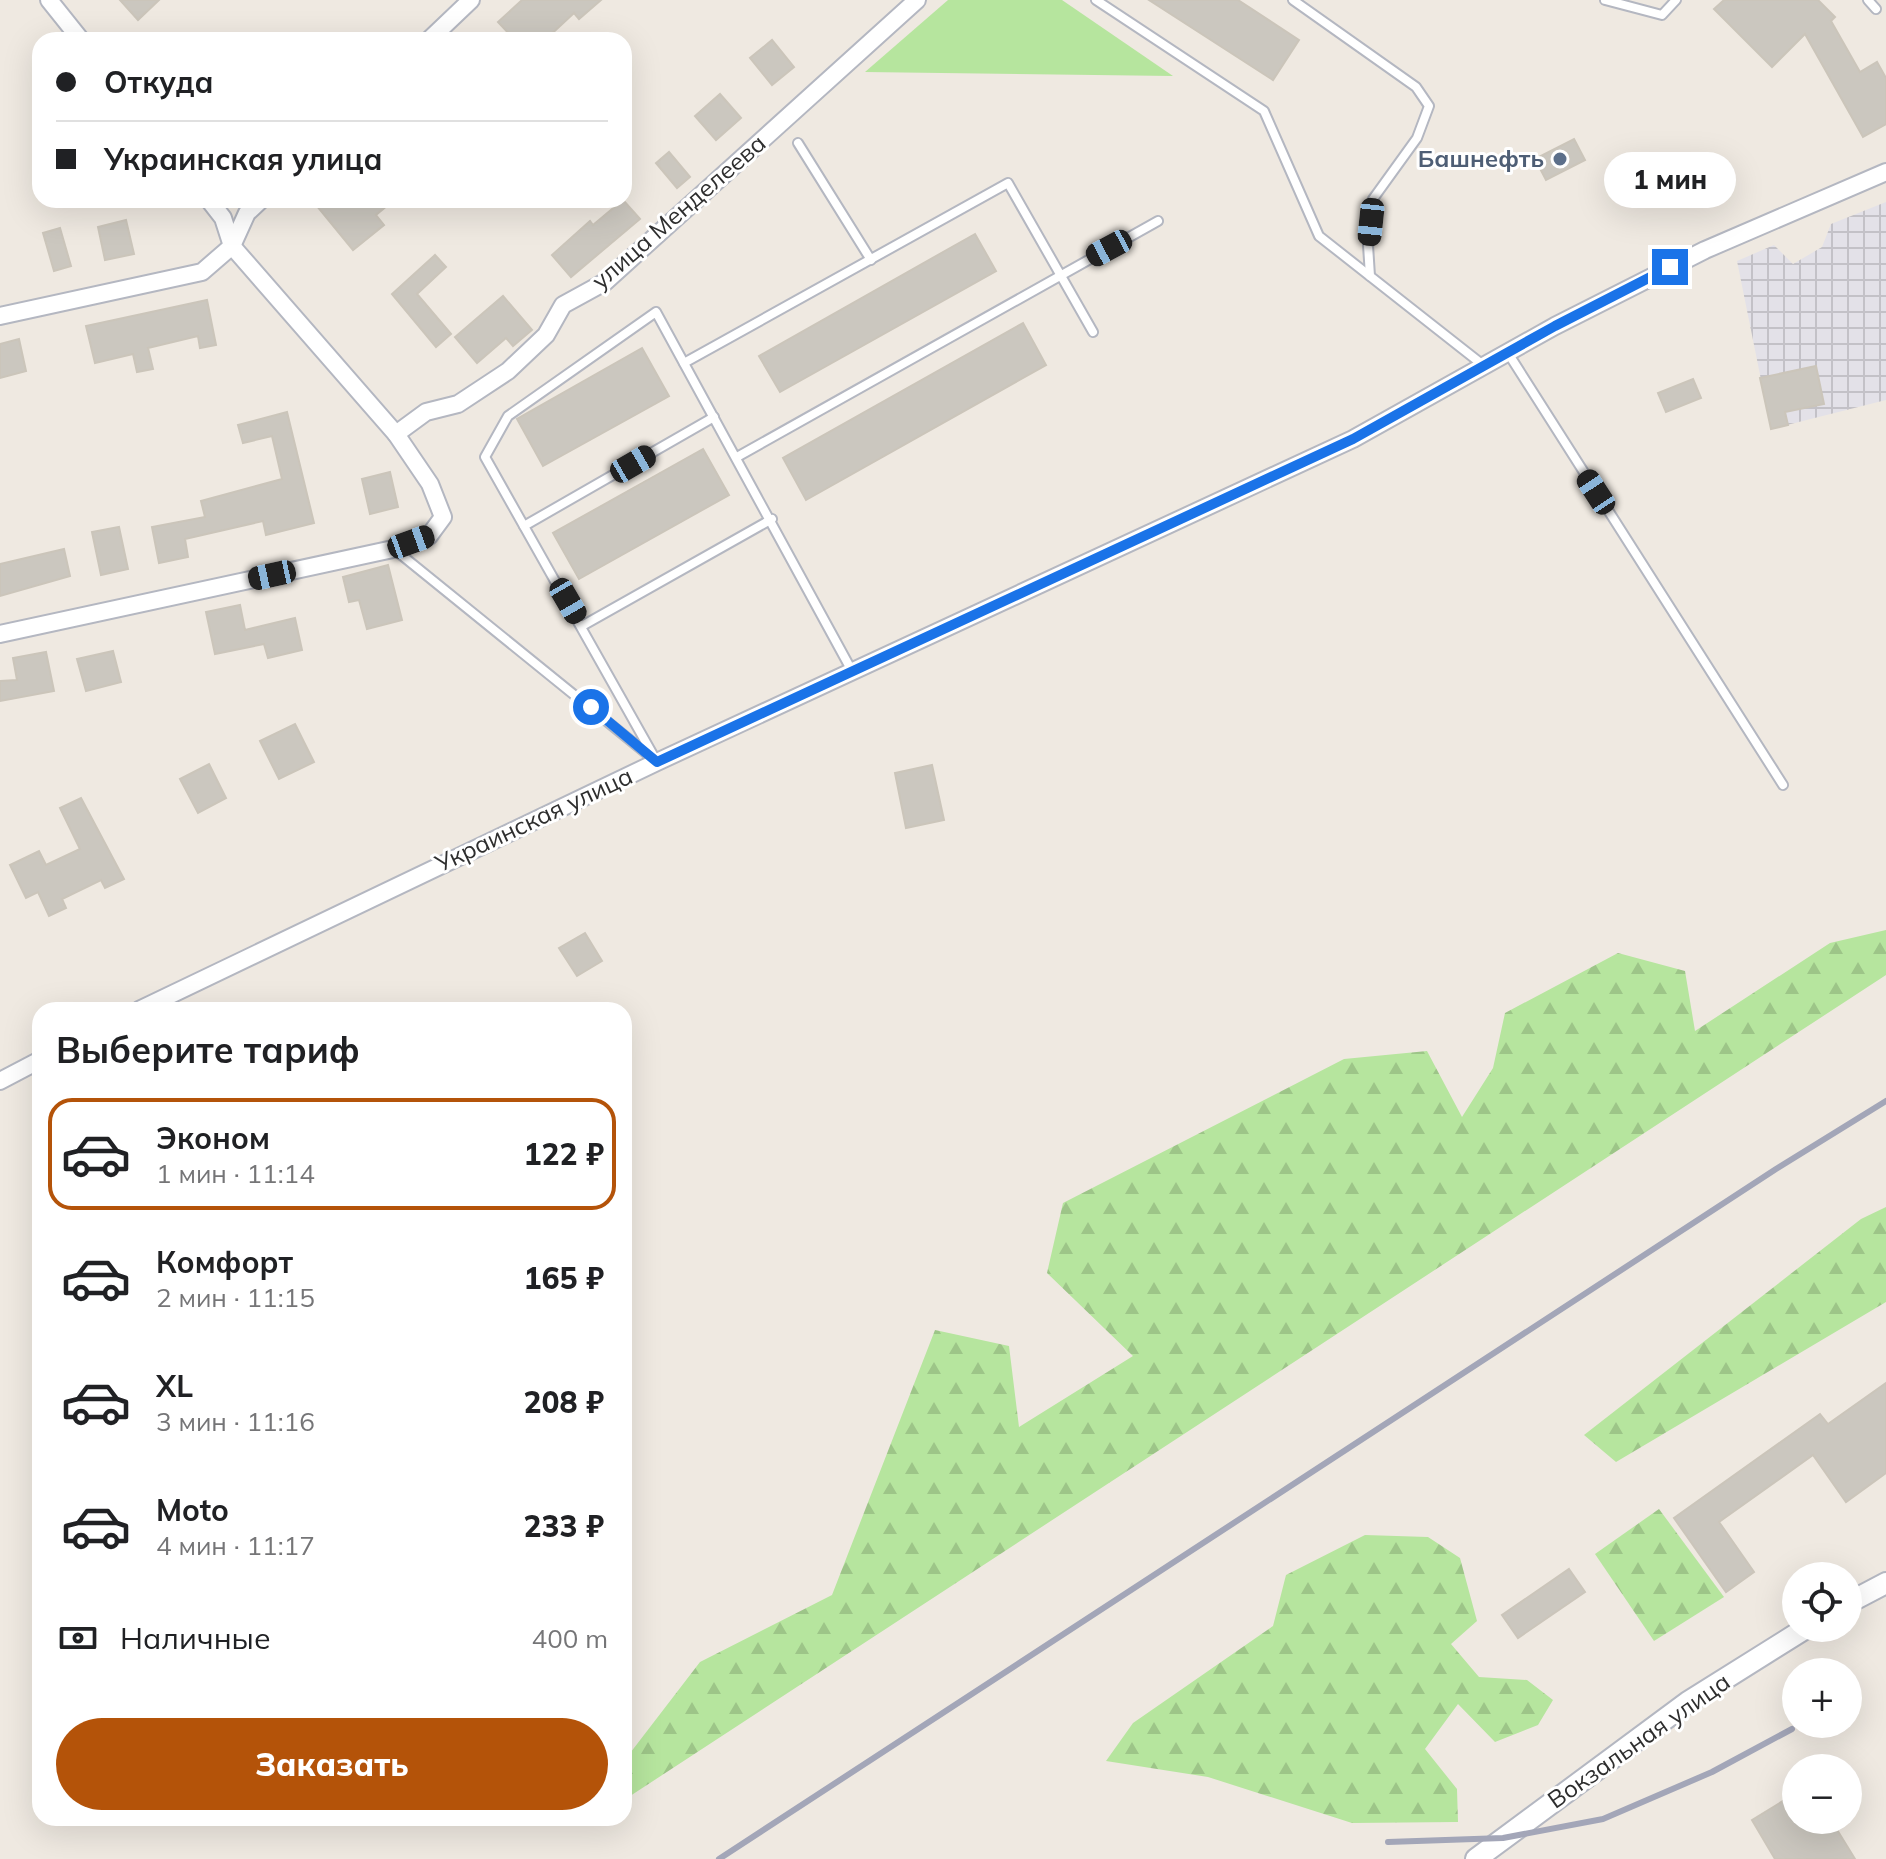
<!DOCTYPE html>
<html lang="ru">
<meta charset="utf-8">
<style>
body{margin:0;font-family:Mulish,sans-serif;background:#f2f2f2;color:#202124;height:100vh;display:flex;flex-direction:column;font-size:30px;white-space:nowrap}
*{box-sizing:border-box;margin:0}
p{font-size:26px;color:#757577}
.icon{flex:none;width:44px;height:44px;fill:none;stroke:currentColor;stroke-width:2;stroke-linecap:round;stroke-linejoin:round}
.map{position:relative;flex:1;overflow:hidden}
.sheet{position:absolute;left:32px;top:1002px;width:600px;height:824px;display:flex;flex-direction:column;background:#fff;border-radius:24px;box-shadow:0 8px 32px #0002}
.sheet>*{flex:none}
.banner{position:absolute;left:32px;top:32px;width:600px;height:176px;border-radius:24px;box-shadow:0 8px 32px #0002;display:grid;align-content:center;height:176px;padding:0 24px;background:#fff}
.tools{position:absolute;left:1782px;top:1562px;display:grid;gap:16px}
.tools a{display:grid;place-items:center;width:80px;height:80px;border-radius:50%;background:#fff;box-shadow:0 8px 32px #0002;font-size:40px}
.end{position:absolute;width:36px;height:36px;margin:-18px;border:10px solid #1a73e8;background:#fff;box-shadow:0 0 0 4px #fff}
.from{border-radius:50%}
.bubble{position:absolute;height:56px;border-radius:28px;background:#fff;box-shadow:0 8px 32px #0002;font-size:26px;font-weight:800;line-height:56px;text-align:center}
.car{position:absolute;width:24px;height:48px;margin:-24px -12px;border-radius:10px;box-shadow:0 0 6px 2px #0007;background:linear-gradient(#222 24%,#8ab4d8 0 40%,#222 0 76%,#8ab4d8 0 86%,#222 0)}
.banner b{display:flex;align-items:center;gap:28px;height:76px;font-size:30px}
.banner b+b{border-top:2px solid #e0e0e0}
.banner i{width:20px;height:20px;background:#202124}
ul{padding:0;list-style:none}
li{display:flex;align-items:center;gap:24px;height:112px;margin:0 16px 12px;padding:0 8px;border:4px solid transparent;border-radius:24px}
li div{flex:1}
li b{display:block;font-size:30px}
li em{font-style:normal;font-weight:800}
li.on{border-color:#b45309}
li>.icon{width:72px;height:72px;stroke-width:1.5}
h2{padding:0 24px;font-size:36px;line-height:96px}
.pay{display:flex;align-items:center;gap:20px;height:88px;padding:0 24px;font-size:30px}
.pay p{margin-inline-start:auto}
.action{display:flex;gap:16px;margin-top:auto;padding:16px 24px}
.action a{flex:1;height:92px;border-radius:48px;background:#b45309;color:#fff;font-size:32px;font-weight:800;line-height:92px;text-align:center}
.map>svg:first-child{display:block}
.industrial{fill:url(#industrial-grid)}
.forest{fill:url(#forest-firs)}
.park{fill:#b6e59e}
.building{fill:#cbc7bf;stroke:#cbc5ba;stroke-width:2}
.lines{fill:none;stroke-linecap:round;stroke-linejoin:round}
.service-casing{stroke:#b4b7c1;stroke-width:12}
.minor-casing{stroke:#b4b7c1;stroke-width:20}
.tertiary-casing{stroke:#b4b7c1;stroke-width:24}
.service{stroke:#fff;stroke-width:8}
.minor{stroke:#fff;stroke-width:16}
.tertiary{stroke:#fff;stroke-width:20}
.rail{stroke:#a3a6b8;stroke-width:6}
.route{stroke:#1a73e8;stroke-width:10}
.service-dot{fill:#5c6f8a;stroke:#fff;stroke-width:3}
.labels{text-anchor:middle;stroke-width:6;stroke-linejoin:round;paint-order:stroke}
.service-label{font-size:24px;font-weight:bold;fill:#4e5e75;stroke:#fff;text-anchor:end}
.street-label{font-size:24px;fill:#2e2e2e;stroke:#fff}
</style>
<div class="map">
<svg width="1886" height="1859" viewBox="0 0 1886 1859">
<defs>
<pattern id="industrial-grid" width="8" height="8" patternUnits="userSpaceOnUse" patternTransform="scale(2)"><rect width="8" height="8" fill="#e3e1e8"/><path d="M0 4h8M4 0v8" fill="none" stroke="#c3c1c7"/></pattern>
<pattern id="forest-firs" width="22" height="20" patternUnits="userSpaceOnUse" patternTransform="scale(2)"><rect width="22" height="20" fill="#b6e59e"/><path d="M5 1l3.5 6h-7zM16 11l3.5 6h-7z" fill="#9dc588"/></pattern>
</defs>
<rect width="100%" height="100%" fill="#efe9e1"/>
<polygon class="industrial" points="1886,202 1886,400 1771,429 1737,261 1774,245 1793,264 1822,247 1831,224"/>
<g class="forest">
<polygon points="1886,930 1886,975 624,1800 624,1761 700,1662 832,1595 935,1330 1009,1346 1019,1427 1133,1356 1047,1273 1063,1203 1344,1059 1427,1051 1462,1117 1493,1068 1505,1013 1618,953 1685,971 1695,1031 1830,943"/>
<polygon points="1886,1207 1886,1302 1616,1462 1584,1435 1861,1219"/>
<polygon points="1659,1509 1724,1597 1654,1641 1595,1554"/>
<polygon points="1365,1535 1428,1537 1460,1558 1477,1621 1451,1644 1479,1677 1527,1680 1553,1700 1538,1725 1495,1742 1458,1704 1425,1749 1457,1789 1458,1822 1352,1823 1208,1777 1106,1761 1133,1723 1273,1626 1286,1575"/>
</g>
<polygon class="park" points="948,0 1062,0 1173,76 865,72"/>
<g class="building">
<polygon points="120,0 159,0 138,20"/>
<polygon points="522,0 601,0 579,19 574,13 545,40 515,40 498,22"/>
<polygon points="1149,0 1238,0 1299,40 1273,80"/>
<polygon points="1724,0 1818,0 1835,17 1831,21 1860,72 1877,62 1886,78 1886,124 1863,137 1805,34 1772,67 1714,9"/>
<polygon points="772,40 794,67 772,85 750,58"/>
<polygon points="720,94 741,118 716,140 695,116"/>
<polygon points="1574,139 1585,160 1546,180 1535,159"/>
<polygon points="669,152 690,177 677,188 656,163"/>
<polygon points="312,200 394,200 376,215 384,225 353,250"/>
<polygon points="623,200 640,219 571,277 552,255 590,221 593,225"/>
<polygon points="126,220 134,254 105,260 98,227"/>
<polygon points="60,228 71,266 54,271 43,233"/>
<polygon points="975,234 996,271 780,392 759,356"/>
<polygon points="435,255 446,267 417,294 451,334 436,347 392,294"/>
<polygon points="503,296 532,330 513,346 506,338 477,363 455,337"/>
<polygon points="207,300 216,345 200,348 198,336 148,348 153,369 137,372 133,354 95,363 86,326"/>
<polygon points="1023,323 1046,365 806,500 783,458"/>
<polygon points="19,339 26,371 0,378 0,344"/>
<polygon points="642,348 669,396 543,466 517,419"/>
<polygon points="1816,366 1824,404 1785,412 1788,425 1771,429 1760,378"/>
<polygon points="1693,379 1701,398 1666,412 1658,393"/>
<polygon points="287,412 314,523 266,535 263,521 185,539 188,557 159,563 152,527 205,517 201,501 282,479 272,436 243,443 238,425"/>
<polygon points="703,449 729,495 579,579 553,533"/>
<polygon points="390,472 398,507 370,514 362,479"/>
<polygon points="119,527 128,569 101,575 92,532"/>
<polygon points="64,549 70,576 0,596 0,564"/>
<polygon points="388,565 402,620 367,629 359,600 349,602 343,577"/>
<polygon points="240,605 245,630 295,618 302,650 268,658 264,644 215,654 206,612"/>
<polygon points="113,651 121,682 86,691 77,659"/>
<polygon points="46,652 54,691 0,701 0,681 17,680 13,658"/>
<polygon points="295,724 314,762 279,779 260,741"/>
<polygon points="209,764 226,798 198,813 180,779"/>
<polygon points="932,765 944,820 906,828 895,773"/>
<polygon points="81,798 124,879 105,888 101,880 62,899 66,908 49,916 38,892 26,898 10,865 39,851 46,865 80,849 60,808"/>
<polygon points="585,933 602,961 577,976 559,948"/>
<polygon points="1886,1383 1886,1473 1846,1502 1813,1455 1719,1522 1754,1572 1726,1592 1674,1518 1820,1414 1828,1424"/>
<polygon points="1569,1569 1585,1592 1518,1638 1502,1615"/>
<polygon points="1796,1793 1796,1820 1831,1820 1855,1859 1775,1859 1752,1820"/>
</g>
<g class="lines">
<g class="service-casing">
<g id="service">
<polyline points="1096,0 1264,111 1319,236 1483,365"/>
<polyline points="1293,0 1416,87 1429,106 1417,138 1373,199 1368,245 1370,276"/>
<polyline points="1605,0 1662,15 1676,0"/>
<polyline points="1868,0 1876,9"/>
<polyline points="798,143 871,260"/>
<polyline points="1508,353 1783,785"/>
<polyline points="684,363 1008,183 1093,332"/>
<polyline points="737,457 1158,221"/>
<polyline points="524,526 714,417"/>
<polyline points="394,549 657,762 485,457 508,416 656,312 852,671"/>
<polyline points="582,626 772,519"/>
</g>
</g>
<g class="minor-casing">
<g id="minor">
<polyline points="49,0 81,40"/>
<polyline points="429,40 471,0"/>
<polyline points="0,316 202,272 232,246 247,213 261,200"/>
<polyline points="396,434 426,412 458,404 508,371 546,335 563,305 605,282 917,0"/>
<polyline points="0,634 393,549 429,536 443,517 430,484 396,434 232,246 223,218 209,200"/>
<polyline points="139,1010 657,762 1353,439 1555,326 1705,250 1886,172"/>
<polyline points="0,1081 40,1060"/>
</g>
</g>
<g class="tertiary-casing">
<g id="tertiary">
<polyline points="1848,1603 1886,1583"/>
<polyline points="1476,1859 1688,1702 1806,1628"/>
</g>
</g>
<use href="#service" class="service"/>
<use href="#minor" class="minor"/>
<use href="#tertiary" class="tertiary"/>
<g class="rail">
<polyline points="1388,1842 1503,1838 1603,1819 1712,1772 1792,1729"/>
<polyline points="719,1859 1776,1169 1886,1101"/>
</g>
</g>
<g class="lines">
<polyline class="route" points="591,707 657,762 1353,439 1555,326 1670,267"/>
</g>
<circle class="service-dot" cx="1560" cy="159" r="8"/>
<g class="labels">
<g class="service-label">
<text x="1544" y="167">Башнефть</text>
</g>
<g class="street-label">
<text transform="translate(679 212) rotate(-41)" y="8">улица Менделеева</text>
<text transform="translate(534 820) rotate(-25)" y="8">Украинская улица</text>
<text transform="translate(1639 1741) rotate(-35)" y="8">Вокзальная улица</text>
</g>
</g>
</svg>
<div class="tools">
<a><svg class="icon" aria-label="locate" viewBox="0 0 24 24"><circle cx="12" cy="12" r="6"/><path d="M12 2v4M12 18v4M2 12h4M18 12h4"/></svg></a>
<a>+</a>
<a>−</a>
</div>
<i class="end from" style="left:591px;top:707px"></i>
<i class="end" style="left:1670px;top:267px"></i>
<div class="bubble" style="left:1604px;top:152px;width:132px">1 мин</div>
<i class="car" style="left:1371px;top:222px;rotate:186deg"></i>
<i class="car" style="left:1109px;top:248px;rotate:242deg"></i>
<i class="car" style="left:633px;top:464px;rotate:60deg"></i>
<i class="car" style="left:1596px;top:492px;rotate:327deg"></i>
<i class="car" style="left:411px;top:542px;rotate:70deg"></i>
<i class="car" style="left:272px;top:575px;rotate:258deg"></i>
<i class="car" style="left:568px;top:601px;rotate:150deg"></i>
<div class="banner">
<b><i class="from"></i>Откуда</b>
<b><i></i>Украинская улица</b>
</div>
<section class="sheet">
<h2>Выберите тариф</h2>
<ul>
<li class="on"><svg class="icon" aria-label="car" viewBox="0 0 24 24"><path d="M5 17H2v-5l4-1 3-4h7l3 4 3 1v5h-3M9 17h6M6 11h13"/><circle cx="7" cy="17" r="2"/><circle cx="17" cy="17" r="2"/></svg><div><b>Эконом</b><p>1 мин · 11:14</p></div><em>122 ₽</em></li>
<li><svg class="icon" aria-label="car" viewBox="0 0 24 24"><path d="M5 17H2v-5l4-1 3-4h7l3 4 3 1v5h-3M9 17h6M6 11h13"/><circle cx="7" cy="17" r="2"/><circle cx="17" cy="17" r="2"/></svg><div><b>Комфорт</b><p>2 мин · 11:15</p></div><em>165 ₽</em></li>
<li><svg class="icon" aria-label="car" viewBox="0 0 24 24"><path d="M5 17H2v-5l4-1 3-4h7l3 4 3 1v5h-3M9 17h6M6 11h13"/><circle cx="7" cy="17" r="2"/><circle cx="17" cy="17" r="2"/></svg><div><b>XL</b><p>3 мин · 11:16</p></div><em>208 ₽</em></li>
<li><svg class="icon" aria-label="car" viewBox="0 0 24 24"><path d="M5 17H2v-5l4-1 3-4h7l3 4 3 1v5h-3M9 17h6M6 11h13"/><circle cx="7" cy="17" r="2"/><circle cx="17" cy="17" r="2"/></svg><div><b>Moto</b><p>4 мин · 11:17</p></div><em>233 ₽</em></li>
</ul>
<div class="pay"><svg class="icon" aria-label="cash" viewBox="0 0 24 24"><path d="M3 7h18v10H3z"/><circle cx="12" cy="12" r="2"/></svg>Наличные<p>400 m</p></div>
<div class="action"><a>Заказать</a></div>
</section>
</div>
